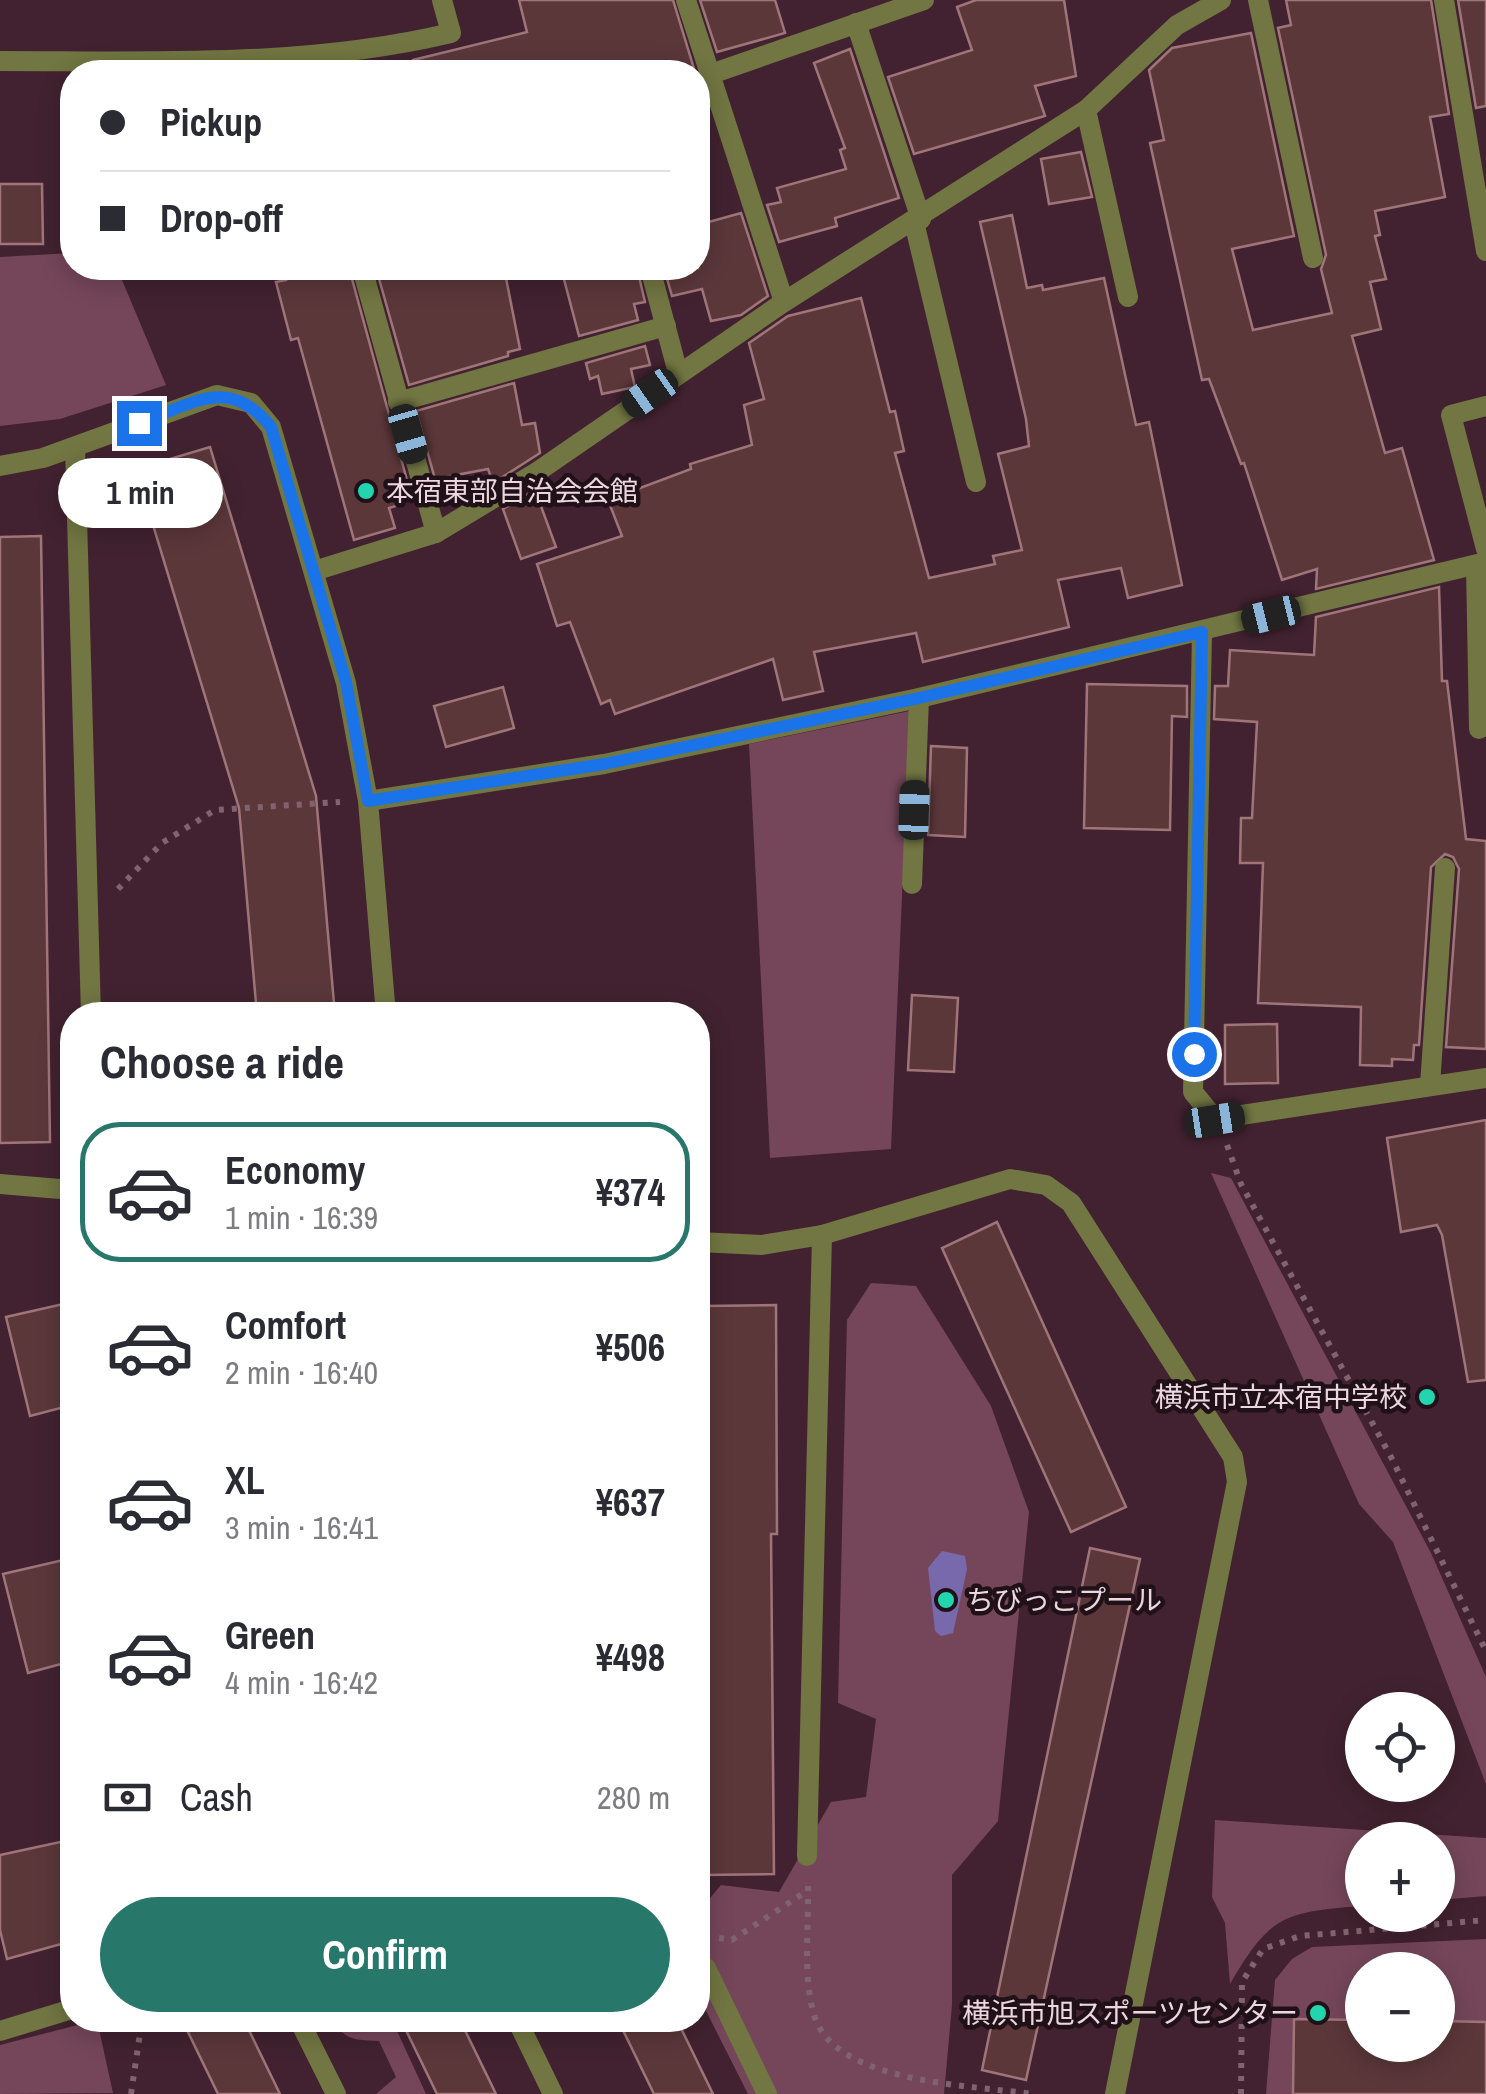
<!DOCTYPE html>
<meta charset="utf-8">
<style>
body{margin:0;font-family:"Archivo Narrow","Noto Sans JP",sans-serif;background:#f7f7f7;color:#2b2b33;height:100vh;display:flex;flex-direction:column;font-size:38px;white-space:nowrap}
*{box-sizing:border-box;margin:0}
p{font-size:32px;color:#7c7c81}
.icon{flex:none;width:55px;height:55px;fill:none;stroke:currentColor;stroke-width:2;stroke-linecap:round;stroke-linejoin:round}
.map{position:relative;flex:1;overflow:hidden}
.details{position:absolute;left:60px;top:1002px;width:650px;height:1030px;display:flex;flex-direction:column;background:#fff;border-radius:40px;box-shadow:0 5px 25px #0003}
.details>*{flex:none}
.hud{position:absolute;left:60px;top:60px;width:650px;height:220px;border-radius:40px;box-shadow:0 5px 25px #0003;display:grid;align-content:center;height:220px;padding:0 40px;background:#fff}
.buttons{position:absolute;left:1345px;top:1692px;display:grid;gap:20px}
.buttons a{display:grid;place-items:center;width:110px;height:110px;border-radius:50%;background:#fff;box-shadow:0 5px 25px #0003;font-size:50px}
.end{position:absolute;width:45px;height:45px;margin:-22px;border:12px solid #1a73e8;background:#fff;box-shadow:0 0 0 5px #fff}
.from{border-radius:50%}
.bubble{position:absolute;height:70px;border-radius:35px;background:#fff;box-shadow:0 5px 25px #0003;font-size:32px;font-weight:700;line-height:70px;text-align:center}
.car{position:absolute;width:30px;height:60px;margin:-30px -15px;border-radius:12px;box-shadow:0 0 8px 2px #0007;background:linear-gradient(#222 24%,#8ab4d8 0 40%,#222 0 76%,#8ab4d8 0 86%,#222 0)}
.hud b{display:flex;align-items:center;gap:35px;height:95px;font-size:38px}
.hud b+b{border-top:2px solid #e1e1e2}
.hud i{width:25px;height:25px;background:#2b2b33}
ul{padding:0;list-style:none}
li{display:flex;align-items:center;gap:30px;height:140px;margin:0 20px 15px;padding:0 20px;border:5px solid transparent;border-radius:40px}
li div{flex:1}
li b{display:block;font-size:38px}
li em{font-style:normal;font-weight:700}
li.active{border-color:#27776b}
li>.icon{width:90px;height:90px;stroke-width:1.5}
h2{padding:0 40px;font-size:45px;line-height:120px}
.pay{display:flex;align-items:center;gap:25px;height:110px;padding:0 40px;font-size:38px}
.pay p{margin-inline-start:auto}
.button{display:flex;gap:20px;margin-top:auto;padding:20px 40px}
.button a{flex:1;height:115px;border-radius:60px;background:#27776b;color:#fff;font-size:40px;font-weight:700;line-height:115px;text-align:center}
.map>svg:first-child{display:block}
.green{fill:#75465a;fill-rule:evenodd}
.water{fill:#7869ac}
.building{fill:#5b373a;stroke:#9f7579;stroke-width:2.5}
.lines{fill:none;stroke-linecap:round;stroke-linejoin:round}
.path{stroke:#80636f;stroke-width:6;stroke-dasharray:5 8;stroke-linecap:butt}
.service{stroke:#717642;stroke-width:20}
.pedestrian{stroke:#717642;stroke-width:20}
.minor{stroke:#717642;stroke-width:20}
.route{stroke:#1a73e8;stroke-width:12}
.poi-dot{fill:#23d5af;stroke:#1f1117;stroke-width:4}
.labels{text-anchor:middle;stroke-width:9;stroke-linejoin:round;paint-order:stroke}
.poi-label{font-size:28px;fill:#edd7df;stroke:#1f1117;text-anchor:start}
</style>
<div class="map">
<svg width="1486" height="2094" viewBox="0 0 1486 2094">
<rect width="100%" height="100%" fill="#422230"/>
<g class="green">
<polygon points="72,253 72,268 117,268 166,385 60,419 0,426 0,257"/>
<polygon points="910,711 891,1149 770,1158 749,744"/>
<polygon points="1211,1173 1231,1178 1431,1553 1486,1677 1486,1784 1393,1542 1359,1504"/>
<polygon points="871,1283 916,1286 991,1406 1029,1512 998,1821 952,1875 952,2005 944,2094 748,2094 698,1995 698,1923 701,1909 721,1885 779,1892 831,1802 866,1797 876,1719 838,1703 847,1320"/>
<path d="M1215 1820 1486 1838V1896L1438 1900V1840H1362V1906C1284 1912 1270 1915 1230 1984L1225 1923 1212 1897Z"/>
<path d="M1486 1939V2094H1266L1275 1980 1292 1959 1312 1947ZM1362 1970H1438V2045H1362Z"/>
<polygon points="97,2020 113,2093 0,2094 0,2045"/>
<path d="M333 2020H392L426 2094H376L396 2077 379 2041C357 2040 344 2041 333 2020Z"/>
</g>
<polygon class="water" points="942,1551 965,1556 967,1569 953,1633 941,1636 935,1631 928,1568"/>
<g class="building">
<polygon points="519,0 673,0 695,72 415,72 413,60 527,32"/>
<polygon points="700,0 775,0 785,33 717,52"/>
<polygon points="976,0 1064,0 1076,76 1035,86 1045,116 914,154 888,77 972,50 957,7"/>
<polygon points="1286,0 1431,0 1449,114 1430,117 1445,197 1375,211 1380,235 1375,236 1386,279 1370,282 1381,329 1352,336 1385,453 1402,448 1434,560 1316,589 1317,569 1282,580 1244,463 1241,464 1209,379 1202,380 1150,143 1164,140 1149,70 1172,48 1251,33 1294,236 1232,249 1253,330 1332,313 1321,269 1326,255 1278,28 1291,25"/>
<polygon points="1458,0 1486,0 1486,106 1476,108"/>
<polygon points="850,49 899,198 835,218 837,226 779,242 767,205 781,202 777,188 846,169 840,150 845,148 814,63"/>
<polygon points="1081,152 1092,197 1049,204 1041,159"/>
<polygon points="0,184 42,184 43,244 0,244"/>
<polygon points="741,213 768,296 741,315 711,321 702,289 672,296 664,268 698,268 698,225"/>
<polygon points="1012,215 1027,288 1042,285 1043,290 1104,278 1136,425 1149,422 1182,585 1128,598 1121,568 1058,580 1069,627 923,662 916,633 814,652 823,691 783,700 773,659 615,714 610,700 601,704 570,622 557,626 537,564 622,536 608,500 691,469 690,464 752,445 744,405 764,399 749,343 788,316 861,298 890,412 895,411 904,451 895,453 929,578 995,564 993,556 1022,550 998,454 1029,446 1026,419 980,222"/>
<polygon points="282,268 349,268 408,484 394,487 399,505 389,508 395,528 354,540 298,338 291,340 276,282 286,280"/>
<polygon points="376,268 504,268 520,349 508,352 508,356 409,385"/>
<polygon points="561,268 637,268 645,302 634,304 638,320 579,336"/>
<polygon points="645,346 650,365 631,369 635,387 602,394 598,376 590,379 586,363"/>
<polygon points="514,383 522,425 535,423 540,453 493,483 488,469 435,479 416,411"/>
<polygon points="210,447 316,796 335,1015 257,1015 239,808 136,469"/>
<polygon points="535,490 556,547 521,559 503,509"/>
<polygon points="41,536 50,1142 0,1143 0,537"/>
<polygon points="1439,587 1442,681 1447,681 1466,839 1486,841 1486,1049 1446,1047 1459,869 1453,857 1445,854 1431,867 1419,1045 1414,1045 1413,1060 1392,1059 1392,1066 1360,1065 1361,1007 1258,1003 1263,863 1240,863 1241,818 1252,818 1257,722 1214,719 1215,686 1228,686 1230,650 1314,655 1316,617"/>
<polygon points="1087,684 1187,686 1187,717 1172,716 1170,830 1084,828"/>
<polygon points="503,687 514,728 446,747 434,706"/>
<polygon points="931,746 967,748 965,837 928,835"/>
<polygon points="912,995 958,998 954,1072 908,1070"/>
<polygon points="1277,1024 1278,1083 1225,1084 1225,1025"/>
<polygon points="1486,1120 1486,1380 1468,1382 1442,1235 1437,1225 1401,1232 1387,1138"/>
<polygon points="997,1222 1126,1507 1071,1532 942,1248"/>
<polygon points="72,1302 72,1405 30,1416 6,1317"/>
<polygon points="776,1305 777,1534 771,1534 774,1874 702,1875 699,1556 706,1556 705,1306"/>
<polygon points="1090,1548 1140,1559 1026,2080 982,2070"/>
<polygon points="72,1558 72,1661 28,1673 3,1574"/>
<polygon points="65,1841 72,1874 72,1941 7,1959 0,1930 0,1855"/>
<polygon points="1294,2019 1362,2020 1362,2045 1438,2045 1438,2021 1486,2022 1486,2094 1293,2094"/>
<polygon points="206,2020 244,2020 280,2094 218,2094 187,2030"/>
<polygon points="401,2020 460,2020 496,2094 437,2094"/>
<polygon points="618,2020 677,2020 713,2094 654,2094"/>
</g>
<g class="lines">
<g class="path">
<polyline points="118,889 162,843 215,810 340,802"/>
<polyline points="1227,1145 1241,1184 1391,1457 1486,1651"/>
<path d="M808 1886C809 1927 802 1978 815 2018 838 2084 973 2085 1032 2094"/>
<polyline points="719,1938 732,1940 807,1891"/>
<polyline points="131,2094 142,2020"/>
<polyline points="1241,2094 1242,1982 1263,1949 1300,1936 1486,1920"/>
</g>
<g class="service">
<polyline points="1258,0 1313,258"/>
<polyline points="1444,0 1486,251"/>
<polyline points="1086,110 1128,297"/>
<polyline points="914,222 976,482"/>
<polyline points="362,268 436,533"/>
<polyline points="650,268 678,373"/>
<polyline points="398,402 666,326"/>
<polyline points="1486,406 1451,415 1486,549"/>
<polyline points="75,447 91,1015"/>
<polyline points="1476,565 1479,729"/>
<polyline points="1430,1085 1445,868"/>
<polyline points="807,1856 822,1235"/>
<polyline points="706,1968 767,2094"/>
<polyline points="299,2020 336,2094"/>
<polyline points="517,2020 553,2094"/>
</g>
<polyline class="pedestrian" points="0,2031 72,2009"/>
<g class="minor">
<polyline points="686,0 784,302"/>
<polyline points="856,23 921,219"/>
<path d="M0 61C151 61 304 68 451 33L442 0"/>
<polyline points="711,74 924,0"/>
<polyline points="0,466 43,458 217,395 251,403 271,427 346,683 368,801 386,1015"/>
<polyline points="314,571 436,533 537,472 784,302 1086,110 1177,25 1221,0"/>
<polyline points="1202,632 1193,1092 1215,1119 1486,1078"/>
<polyline points="368,801 604,764 919,698 1486,562"/>
<polyline points="912,884 919,698"/>
<polyline points="0,1184 72,1190"/>
<polyline points="698,1242 762,1245 822,1235 1010,1179 1046,1185 1071,1203 1233,1457 1237,1482 1115,2094"/>
</g>
</g>
<g class="lines">
<path class="route" d="M139 423C194 404 228 374 271 427L346 682 368 801 604 764 919 698 1202 632 1194 1054"/>
</g>
<g class="poi-dot">
<circle cx="366" cy="491" r="10"/>
<circle cx="1427" cy="1397" r="10"/>
<circle cx="946" cy="1600" r="10"/>
<circle cx="1318" cy="2013" r="10"/>
</g>
<g class="labels">
<g class="poi-label">
<text x="386" y="501">本宿東部自治会会館</text>
<text x="1407" y="1407" text-anchor="end">横浜市立本宿中学校</text>
<text x="966" y="1610">ちびっこプール</text>
<text x="1298" y="2023" text-anchor="end">横浜市旭スポーツセンター</text>
</g>
</g>
</svg>
<div class="buttons">
<a><svg class="icon" aria-label="locate" viewBox="0 0 24 24"><circle cx="12" cy="12" r="6"/><path d="M12 2v4M12 18v4M2 12h4M18 12h4"/></svg></a>
<a>+</a>
<a>−</a>
</div>
<i class="end from" style="left:1194px;top:1054px"></i>
<i class="end" style="left:139px;top:423px"></i>
<div class="bubble" style="left:58px;top:458px;width:165px">1 min</div>
<i class="car" style="left:650px;top:393px;rotate:235deg"></i>
<i class="car" style="left:408px;top:434px;rotate:164deg"></i>
<i class="car" style="left:1271px;top:615px;rotate:256deg"></i>
<i class="car" style="left:914px;top:810px;rotate:2deg"></i>
<i class="car" style="left:1215px;top:1120px;rotate:81deg"></i>
<div class="hud">
<b><i class="from"></i>Pickup</b>
<b><i></i>Drop-off</b>
</div>
<section class="details">
<h2>Choose a ride</h2>
<ul>
<li class="active"><svg class="icon" aria-label="car" viewBox="0 0 24 24"><path d="M5 17H2v-5l4-1 3-4h7l3 4 3 1v5h-3M9 17h6M6 11h13"/><circle cx="7" cy="17" r="2"/><circle cx="17" cy="17" r="2"/></svg><div><b>Economy</b><p>1 min · 16:39</p></div><em>¥374</em></li>
<li><svg class="icon" aria-label="car" viewBox="0 0 24 24"><path d="M5 17H2v-5l4-1 3-4h7l3 4 3 1v5h-3M9 17h6M6 11h13"/><circle cx="7" cy="17" r="2"/><circle cx="17" cy="17" r="2"/></svg><div><b>Comfort</b><p>2 min · 16:40</p></div><em>¥506</em></li>
<li><svg class="icon" aria-label="car" viewBox="0 0 24 24"><path d="M5 17H2v-5l4-1 3-4h7l3 4 3 1v5h-3M9 17h6M6 11h13"/><circle cx="7" cy="17" r="2"/><circle cx="17" cy="17" r="2"/></svg><div><b>XL</b><p>3 min · 16:41</p></div><em>¥637</em></li>
<li><svg class="icon" aria-label="car" viewBox="0 0 24 24"><path d="M5 17H2v-5l4-1 3-4h7l3 4 3 1v5h-3M9 17h6M6 11h13"/><circle cx="7" cy="17" r="2"/><circle cx="17" cy="17" r="2"/></svg><div><b>Green</b><p>4 min · 16:42</p></div><em>¥498</em></li>
</ul>
<div class="pay"><svg class="icon" aria-label="cash" viewBox="0 0 24 24"><path d="M3 7h18v10H3z"/><circle cx="12" cy="12" r="2"/></svg>Cash<p>280 m</p></div>
<div class="button"><a>Confirm</a></div>
</section>
</div>
